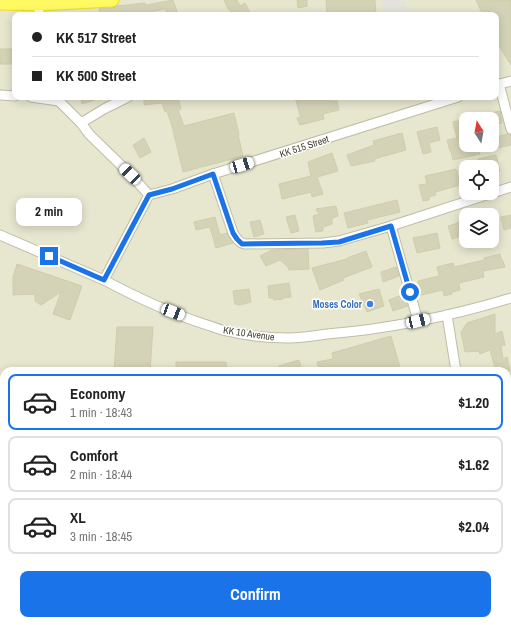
<!DOCTYPE html>
<meta charset="utf-8">
<style>
body{margin:0;font-family:"Archivo Narrow",sans-serif;background:#f2f2f2;color:#222;height:100vh;display:flex;flex-direction:column;font-size:15px;white-space:nowrap}
*{box-sizing:border-box;margin:0}
p{font-size:13px;color:#767676}
.icon{flex:none;width:22px;height:22px;fill:none;stroke:currentColor;stroke-width:2;stroke-linecap:round;stroke-linejoin:round}
.map{position:relative;flex:1;overflow:hidden}
.side{position:absolute;left:0px;top:367px;width:511px;height:258px;display:flex;flex-direction:column;background:#fff;border-radius:12px 12px 0 0;box-shadow:0 2px 10px #0003}
.side>*{flex:none}
.banner{position:absolute;left:12px;top:12px;width:487px;height:88px;border-radius:8px;box-shadow:0 2px 10px #0003;display:grid;align-content:center;height:88px;padding:0 20px;background:#fff}
.needle{width:26px;rotate:349deg}
.buttons{position:absolute;left:459px;top:112px;display:grid;gap:8px}
.buttons a{display:grid;place-items:center;width:40px;height:40px;border-radius:8px;background:#fff;box-shadow:0 2px 10px #0003;font-size:20px}
.end{position:absolute;width:18px;height:18px;margin:-9px;border:5px solid #1a73e8;background:#fff;box-shadow:0 0 0 2px #fff}
.from{border-radius:50%}
.bubble{position:absolute;height:28px;border-radius:8px;background:#fff;box-shadow:0 2px 10px #0003;font-size:13px;font-weight:700;line-height:28px;text-align:center}
.car{position:absolute;width:12px;height:24px;margin:-12px -6px;border-radius:5px;box-shadow:0 0 3px 1px #0007;background:linear-gradient(#fff 24%,#345 0 40%,#fff 0 76%,#345 0 86%,#fff 0)}
.banner b{display:flex;align-items:center;gap:14px;height:38px;font-size:15px}
.banner b+b{border-top:1px solid #e0e0e0}
.banner i{width:10px;height:10px;background:#222}
ul{padding:7px 0 0;list-style:none}
li{display:flex;align-items:center;gap:12px;height:56px;margin:0 8px 6px;padding:0 12px;border:2px solid #e0e0e0;border-radius:8px}
li div{flex:1}
li b{display:block;font-size:15px}
li em{font-style:normal;font-weight:700}
li.on{border-color:#1a73e8}
li>.icon{width:36px;height:36px;stroke-width:1.5}
.action{display:flex;gap:8px;margin-top:auto;padding:8px 20px}
.action a{flex:1;height:46px;border-radius:8px;background:#1a73e8;color:#fff;font-size:16px;font-weight:700;line-height:46px;text-align:center}
.map>svg:first-child{display:block}
.residential{fill:#e7e7d0;fill-rule:evenodd}
.parking{fill:#e3e2dc}
.building{fill:#d5d3b7;stroke:#d1cdaa}
.lines{fill:none;stroke-linecap:round;stroke-linejoin:round}
.minor-casing{stroke:#bfbda5;stroke-width:11}
.highway-casing{stroke:#eade25;stroke-width:15}
.minor{stroke:#fff;stroke-width:9}
.highway{stroke:#fffa62;stroke-width:13}
.route{stroke:#1a73e8;stroke-width:5}
.shop-dot{fill:#3f7fe0;stroke:#fff;stroke-width:1.5}
.labels{text-anchor:middle;stroke-width:3;stroke-linejoin:round;paint-order:stroke}
.street-label{font-size:10px;fill:#454332;stroke:#fff}
.shop-label{font-size:10px;font-weight:bold;fill:#366cbe;stroke:#fff;text-anchor:end}
</style>
<div class="map">
<svg width="511" height="625" viewBox="0 0 511 625">
<rect width="100%" height="100%" fill="#f3f3e3"/>
<path class="residential" d="M0 0H511V625H0ZM15 15H496V97H15ZM466 119H492V145H466ZM466 167H492V193H466ZM466 215H492V241H466ZM4 371H507V621H4Z"/>
<polygon class="parking" points="382,0 405,0 407,9 384,11"/>
<g class="building">
<polygon points="173,0 178,15 168,15 165,9 149,12 150,15 101,15 99,9 112,8 117,6 145,3 146,5"/>
<polygon points="224,0 237,0 240,6 245,3 251,15 233,15 229,9 228,9"/>
<polygon points="297,0 307,0 307,6 298,8"/>
<polygon points="326,0 375,0 376,15 327,15"/>
<polygon points="476,0 511,0 511,65 496,41 496,15 483,15"/>
<rect x="0" y="49" width="15" height="15"/>
<polygon points="81,97 100,97 100,98 82,104"/>
<polygon points="144,97 178,97 181,109 178,110 184,126 234,113 239,135 238,135 243,156 183,172 172,126 167,111 165,112 162,103 144,105"/>
<polygon points="295,97 329,97 330,101 337,101 339,110 323,114 324,119 300,125 297,118 301,117 300,115"/>
<polygon points="500,111 502,123 492,125 492,119 477,119 476,116"/>
<polygon points="466,119 466,145 478,145 480,154 453,160 451,151 450,151 447,140 457,138 453,122"/>
<polygon points="437,127 440,140 429,143 431,152 423,154 417,132"/>
<polygon points="402,133 406,150 374,159 375,161 351,166 347,155 374,145 373,141"/>
<polygon points="508,134 511,135 511,145 492,149 492,138"/>
<polygon points="144,138 151,152 140,158 133,145"/>
<polygon points="332,153 338,171 317,177 323,194 312,197 311,192 282,199 279,184 311,176 308,162"/>
<polygon points="496,155 500,171 492,173 492,167 480,167 478,159"/>
<polygon points="456,169 460,185 435,192 436,195 429,197 429,200 423,201 419,185 427,184 425,176"/>
<polygon points="397,200 400,212 367,220 368,223 348,228 344,213"/>
<polygon points="336,206 338,216 332,218 332,224 323,227 323,231 316,232 313,216 319,214 316,209"/>
<polygon points="295,215 299,231 291,233 286,217"/>
<polygon points="511,215 511,228 504,230 501,217"/>
<polygon points="215,217 220,235 227,233 233,243 216,248 210,227 196,230 194,222"/>
<polygon points="466,219 466,234 452,239 448,226 458,223 458,222"/>
<polygon points="260,220 264,234 254,237 250,222"/>
<polygon points="437,233 440,248 417,253 413,238"/>
<polygon points="308,249 309,269 289,270 288,267 280,260 266,266 260,256 272,250"/>
<polygon points="366,251 372,267 343,278 344,280 320,290 312,268 347,259 347,258"/>
<polygon points="500,254 502,261 503,261 505,267 483,271 484,277 459,283 460,290 452,292 452,294 444,296 443,290 417,296 415,289 419,288 418,281 439,276 437,267 453,263 454,267 484,260 484,258"/>
<polygon points="17,264 82,286 70,320 53,314 61,292 41,305 35,301 35,294 13,295 13,277"/>
<polygon points="396,267 399,276 383,282 381,272"/>
<polygon points="289,283 291,297 283,298 283,299 274,300 273,298 269,298 268,286"/>
<polygon points="249,289 251,302 240,305 235,304 233,291"/>
<polygon points="379,289 384,306 367,312 359,294"/>
<polygon points="404,294 408,306 393,311 389,300"/>
<polygon points="495,314 495,334 502,331 505,345 501,346 503,359 507,357 510,371 496,371 490,350 480,354 479,351 465,352 461,332 467,323"/>
<polygon points="117,327 153,327 150,371 114,371"/>
<polygon points="391,336 401,371 320,371 317,362 333,359 332,353"/>
<polygon points="299,360 302,371 280,371 279,366"/>
<polygon points="176,362 226,362 227,371 176,371"/>
</g>
<g class="lines">
<g class="minor-casing">
<g id="minor">
<polyline points="39,0 39,15"/>
<polyline points="499,84 511,129"/>
<polyline points="496,85 511,81"/>
<polyline points="0,95 15,96"/>
<polyline points="31,97 59,101"/>
<path d="M56 97 59 101 81 123 89 134 130 174 149 195 104 280C136 297 170 313 204 324 212 326 219 330 227 331 246 336 268 338 288 338 300 338 314 336 327 334 389 329 451 316 511 298"/>
<polyline points="81,123 104,109 128,97"/>
<path d="M213 174 233 233C236 238 239 243 245 244L323 243 339 241 391 226 511 187"/>
<polyline points="149,195 172,189 213,174 458,97"/>
<polyline points="391,226 418,321"/>
<polyline points="0,235 104,280"/>
<polyline points="447,315 456,371"/>
<polyline points="507,394 511,392"/>
<polyline points="0,398 4,398"/>
<polyline points="294,621 295,625"/>
</g>
</g>
<g class="highway-casing">
<polyline id="highway" points="0,3 39,4 112,0"/>
</g>
<use href="#minor" class="minor"/>
<use href="#highway" class="highway"/>
</g>
<g class="lines">
<polyline class="route" points="49,256 104,280 149,195 172,189 213,174 233,233 237,239 242,244 322,243 339,242 391,226 410,292"/>
</g>
<circle class="shop-dot" cx="370" cy="304" r="4"/>
<g class="labels">
<g class="street-label">
<text transform="translate(304 146) rotate(-18)" y="4">KK 515 Street</text>
<text transform="translate(249 333) rotate(8)" y="4">KK 10 Avenue</text>
</g>
<g class="shop-label">
<text x="362" y="308">Moses Color</text>
</g>
</g>
</svg>
<div class="buttons">
<a><svg class="needle" viewBox="-14 -14 28 28"><path d="M0-13l5 13h-10z" fill="#e53935"/><path d="M0 13l5-13h-10z" fill="#767676"/></svg></a>
<a><svg class="icon" aria-label="locate" viewBox="0 0 24 24"><circle cx="12" cy="12" r="6"/><path d="M12 2v4M12 18v4M2 12h4M18 12h4"/></svg></a>
<a><svg class="icon" aria-label="layers" viewBox="0 0 24 24"><path d="M12 4l9 5-9 5-9-5zM3 14l9 5 9-5"/></svg></a>
</div>
<i class="end from" style="left:410px;top:292px"></i>
<i class="end" style="left:49px;top:256px"></i>
<div class="bubble" style="left:16px;top:198px;width:66px">2 min</div>
<i class="car" style="left:242px;top:165px;rotate:73deg"></i>
<i class="car" style="left:130px;top:174px;rotate:314deg"></i>
<i class="car" style="left:173px;top:312px;rotate:111deg"></i>
<i class="car" style="left:418px;top:321px;rotate:77deg"></i>
<div class="banner">
<b><i class="from"></i>KK 517 Street</b>
<b><i></i>KK 500 Street</b>
</div>
<section class="side">
<ul>
<li class="on"><svg class="icon" aria-label="car" viewBox="0 0 24 24"><path d="M5 17H2v-5l4-1 3-4h7l3 4 3 1v5h-3M9 17h6M6 11h13"/><circle cx="7" cy="17" r="2"/><circle cx="17" cy="17" r="2"/></svg><div><b>Economy</b><p>1 min · 18:43</p></div><em>$1.20</em></li>
<li><svg class="icon" aria-label="car" viewBox="0 0 24 24"><path d="M5 17H2v-5l4-1 3-4h7l3 4 3 1v5h-3M9 17h6M6 11h13"/><circle cx="7" cy="17" r="2"/><circle cx="17" cy="17" r="2"/></svg><div><b>Comfort</b><p>2 min · 18:44</p></div><em>$1.62</em></li>
<li><svg class="icon" aria-label="car" viewBox="0 0 24 24"><path d="M5 17H2v-5l4-1 3-4h7l3 4 3 1v5h-3M9 17h6M6 11h13"/><circle cx="7" cy="17" r="2"/><circle cx="17" cy="17" r="2"/></svg><div><b>XL</b><p>3 min · 18:45</p></div><em>$2.04</em></li>
</ul>
<div class="action"><a>Confirm</a></div>
</section>
</div>
